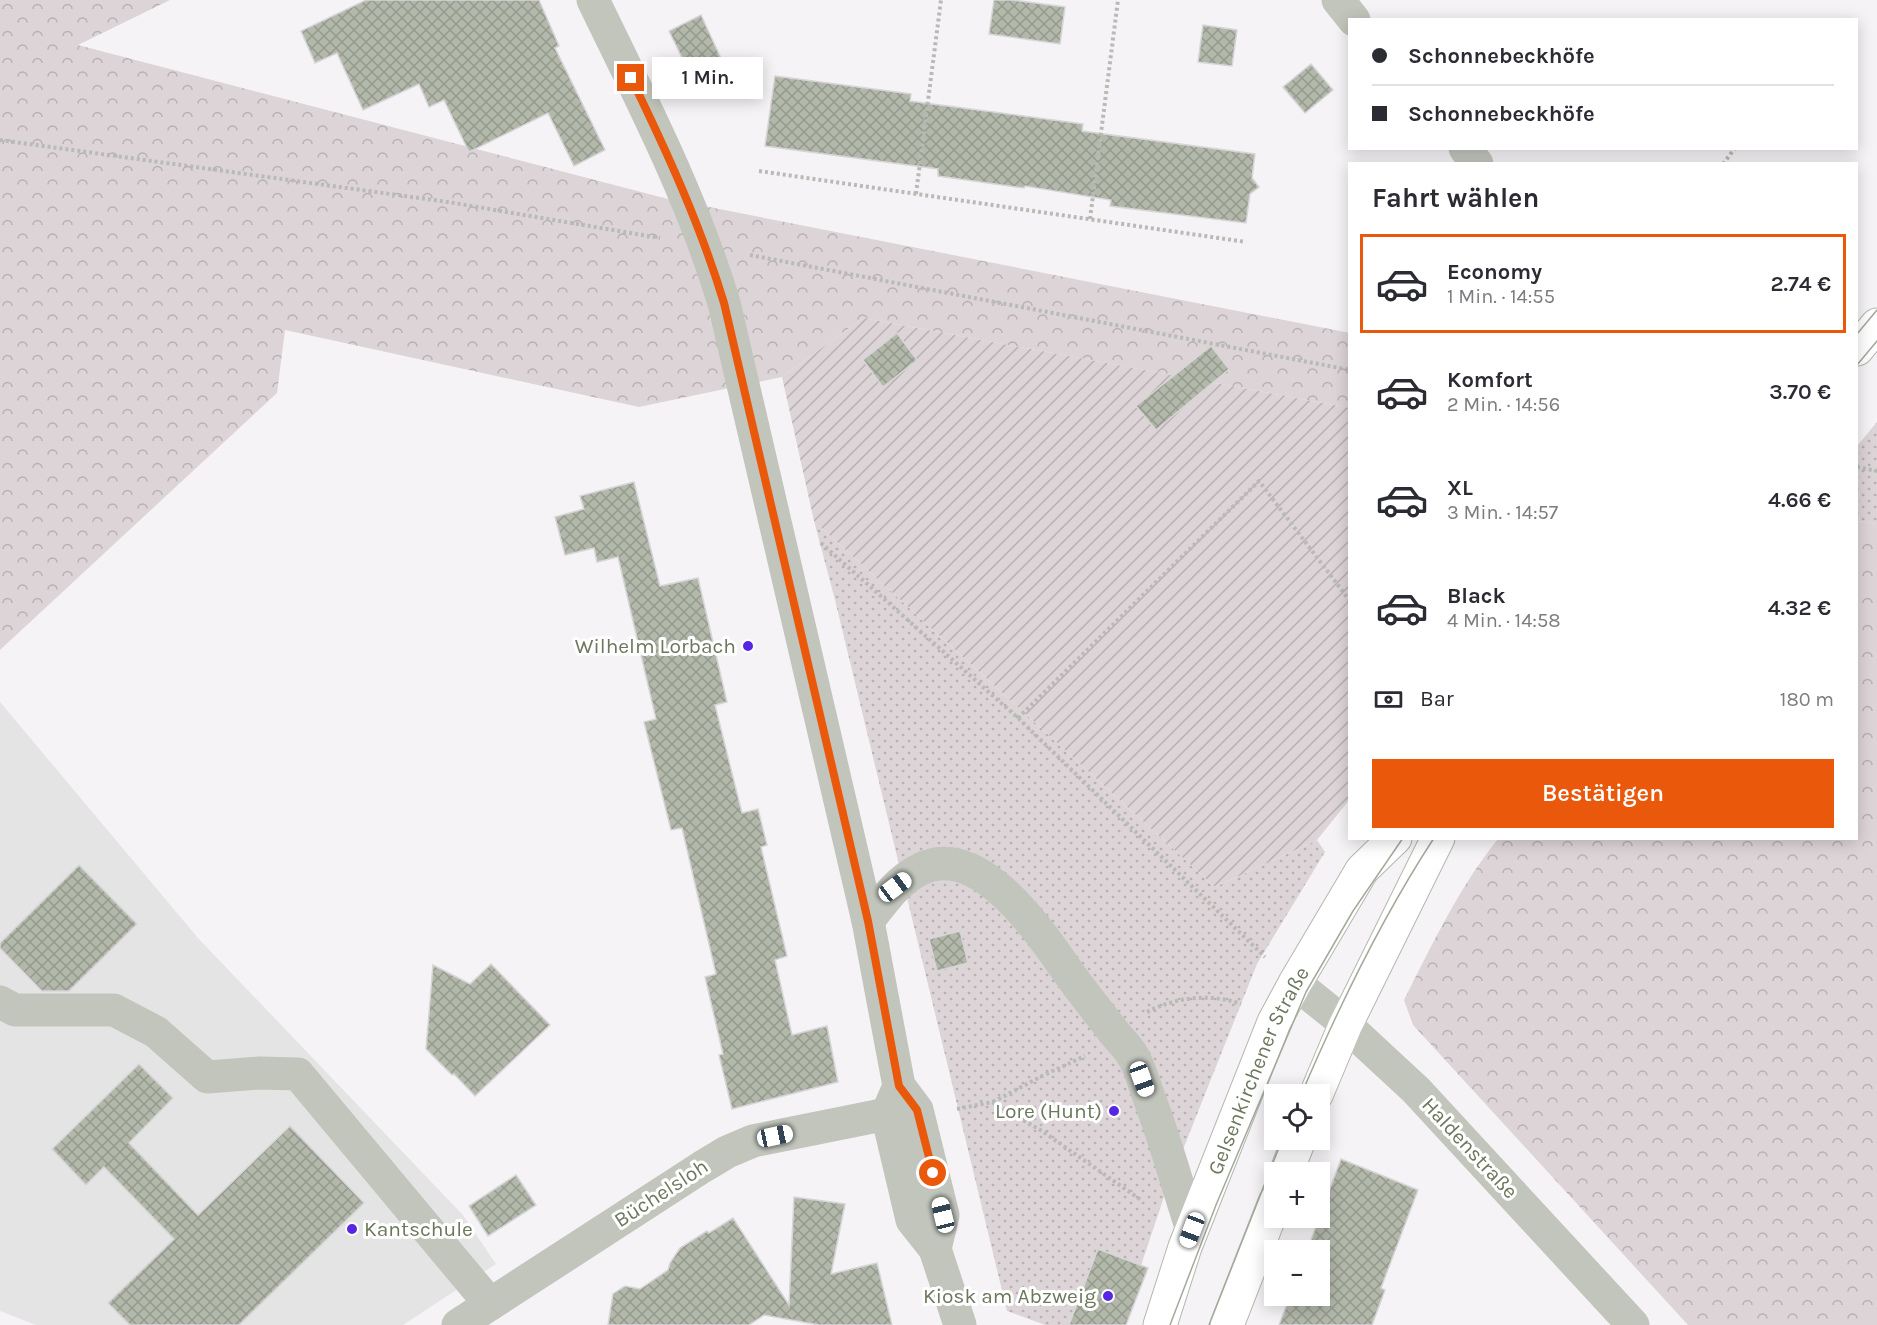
<!DOCTYPE html>
<html lang="de">
<meta charset="utf-8">
<style>
body{margin:0;font-family:Karla,sans-serif;background:#f7f7f7;color:#2b2b33;height:100vh;display:flex;flex-direction:column;font-size:22px;white-space:nowrap}
*{box-sizing:border-box;margin:0}
p{font-size:20px;color:#7c7c81}
.icon{flex:none;width:33px;height:33px;fill:none;stroke:currentColor;stroke-width:2;stroke-linecap:round;stroke-linejoin:round}
.map{position:relative;flex:1;overflow:hidden}
.panel{position:absolute;left:1348px;top:162px;width:510px;height:678px;display:flex;flex-direction:column;background:#fff;border-radius:0px;box-shadow:0 3px 15px #0003}
.panel>*{flex:none}
.guide{position:absolute;left:1348px;top:18px;width:510px;height:132px;border-radius:0px;box-shadow:0 3px 15px #0003;display:grid;align-content:center;height:132px;padding:0 24px;background:#fff}
.fabs{position:absolute;left:1264px;top:1084px;display:grid;gap:12px}
.fabs a{display:grid;place-items:center;width:66px;height:66px;border-radius:0px;background:#fff;box-shadow:0 3px 15px #0003;font-size:30px}
.end{position:absolute;width:27px;height:27px;margin:-14px;border:8px solid #ea580c;background:#fff;box-shadow:0 0 0 3px #fff}
.from{border-radius:50%}
.bubble{position:absolute;height:42px;border-radius:0px;background:#fff;box-shadow:0 3px 15px #0003;font-size:20px;font-weight:600;line-height:42px;text-align:center}
.car{position:absolute;width:18px;height:36px;margin:-18px -9px;border-radius:8px;box-shadow:0 0 4px 2px #0007;background:linear-gradient(#fff 24%,#345 0 40%,#fff 0 76%,#345 0 86%,#fff 0)}
.guide b{display:flex;align-items:center;gap:21px;height:57px;font-size:22px}
.guide b+b{border-top:2px solid #e1e1e2}
.guide i{width:15px;height:15px;background:#2b2b33}
ul{padding:0;list-style:none}
li{display:flex;align-items:center;gap:18px;height:99px;margin:0 12px 9px;padding:0 12px;border:3px solid transparent;border-radius:0px}
li div{flex:1}
li b{display:block;font-size:22px}
li em{font-style:normal;font-weight:600}
li.current{border-color:#ea580c}
li>.icon{width:54px;height:54px;stroke-width:1.5}
h2{padding:0 24px;font-size:27px;line-height:72px}
.pay{display:flex;align-items:center;gap:15px;height:66px;padding:0 24px;font-size:22px}
.pay p{margin-inline-start:auto}
.action{display:flex;gap:12px;margin-top:auto;padding:12px 24px}
.action a{flex:1;height:69px;border-radius:0px;background:#ea580c;color:#fff;font-size:24px;font-weight:600;line-height:69px;text-align:center}
.map>svg:first-child{display:block}
.built{fill:#e5e4e4}
.forest{fill:url(#forest-crowns)}
.park{fill:url(#park-dots)}
.garden{fill:url(#garden-furrows)}
.building{fill:url(#building-cross-hatch);stroke:#d7d5d7;stroke-width:1.5}
.lines{fill:none;stroke-linecap:round;stroke-linejoin:round}
.major-casing{stroke:#b3b8ae;stroke-width:35}
.path{stroke:#b8bbb5;stroke-width:4;stroke-dasharray:3 3;stroke-linecap:butt}
.minor{stroke:#c1c5bc;stroke-width:33}
.major{stroke:#fff;stroke-width:33}
.tram{stroke:#a3aa9c;stroke-width:1.5}
.route{stroke:#ea580c;stroke-width:8}
.poi-dot{fill:#5725e4;stroke:#fff;stroke-width:2}
.labels{text-anchor:middle;stroke-width:6;stroke-linejoin:round;paint-order:stroke}
.poi-label{font-size:21px;fill:#6b785d;stroke:#fff;text-anchor:end}
.street-label{font-size:21px;fill:#6b785d;stroke:#fff}
</style>
<div class="map">
<svg width="1877" height="1325" viewBox="0 0 1877 1325">
<defs>
<pattern id="forest-crowns" width="20" height="18" patternUnits="userSpaceOnUse" patternTransform="scale(1.5)"><rect width="20" height="18" fill="#ddd4d7"/><path d="M2 6a3 3 0 1 1 6 0M12 15a3 3 0 1 1 6 0" fill="none" stroke="#b7b1b2"/></pattern>
<pattern id="park-dots" width="8" height="8" patternUnits="userSpaceOnUse" patternTransform="scale(1.5)"><rect width="8" height="8" fill="#ddd4d7"/><path d="M2 2h.1M6 6h.1" fill="none" stroke="#b7b1b2" stroke-width="1.8" stroke-linecap="round"/></pattern>
<pattern id="garden-furrows" width="10" height="10" patternUnits="userSpaceOnUse" patternTransform="scale(1.5)"><rect width="10" height="10" fill="#ddd4d7"/><path d="M-1 1l2-2M0 10L10 0M9 11l2-2" fill="none" stroke="#b7b1b2"/></pattern>
<pattern id="building-cross-hatch" width="8" height="8" patternUnits="userSpaceOnUse" patternTransform="scale(1.5)"><rect width="8" height="8" fill="#b2b8aa"/><path d="M0 0l8 8M0 8l8-8" fill="none" stroke="#959a8e"/></pattern>
</defs>
<rect width="100%" height="100%" fill="#f6f3f6"/>
<polygon class="built" points="0,702 198,938 462,1214 496,1264 403,1325 36,1325 0,1311"/>
<g class="forest">
<polygon points="0,0 170,0 78,45 668,199 1350,333 1350,408 863,318 782,377 639,407 285,330 277,393 0,650"/>
<path d="M1857 521 1877 524V1325H1688L1413 1025 1404 1000C1432 945 1459 887 1498 839L1857 838Z"/>
</g>
<g class="park">
<polygon points="1877,422 1877,524 1857,521 1857,446"/>
<polygon points="814,521 1215,887 1317,840 1325,852 1257,964 1164,1197 1121,1325 1045,1325 1007,1311 835,600"/>
</g>
<polygon class="garden" points="863,318 1350,408 1350,799 1317,840 1215,887 814,521 782,377"/>
<g class="building">
<polygon points="366,0 539,0 559,46 555,48 605,150 574,166 548,113 469,152 444,100 429,107 419,84 363,110 337,53 315,63 301,31"/>
<polygon points="994,0 1013,0 1065,7 1060,44 989,34"/>
<polygon points="701,15 724,65 693,80 669,31"/>
<polygon points="1203,25 1237,30 1232,66 1198,62"/>
<polygon points="1311,64 1333,90 1305,113 1283,87"/>
<polygon points="775,76 911,94 910,101 1083,124 1082,131 1255,154 1252,178 1259,187 1250,194 1246,223 1110,206 1111,200 1025,186 1024,188 938,176 938,169 765,146"/>
<polygon points="897,333 917,360 883,387 863,360"/>
<polygon points="1211,346 1229,369 1156,430 1136,406"/>
<polygon points="634,482 660,586 698,578 727,702 715,705 742,813 758,809 767,845 761,847 787,956 775,960 792,1035 827,1026 838,1082 732,1109 719,1055 723,1054 705,977 716,974 682,828 671,830 644,722 656,719 618,557 597,562 594,548 565,555 555,517 584,509 580,496"/>
<polygon points="79,865 137,924 69,991 42,991 0,948 0,943"/>
<polygon points="960,931 968,963 937,971 929,939"/>
<polygon points="491,964 550,1025 475,1096 454,1074 452,1075 426,1049 433,965 470,984"/>
<polygon points="139,1064 173,1098 129,1143 198,1215 290,1126 364,1203 239,1325 130,1325 108,1303 174,1239 104,1167 86,1185 52,1149"/>
<polygon points="1341,1159 1418,1190 1381,1288 1385,1290 1372,1325 1279,1325 1290,1296 1320,1296 1320,1251 1307,1251"/>
<polygon points="516,1175 536,1205 488,1236 469,1206"/>
<polygon points="794,1197 845,1204 831,1274 877,1263 892,1325 819,1325 764,1315 749,1325 608,1325 613,1294 625,1286 640,1289 668,1270 670,1263 680,1248 707,1231 709,1233 733,1218 789,1305"/>
<polygon points="1098,1249 1148,1268 1126,1325 1069,1325"/>
</g>
<g class="lines">
<g class="major-casing">
<g id="major">
<polyline points="1857,349 1877,325"/>
<polyline points="1316,1095 1345,1026 1438,838"/>
<polyline points="1286,1173 1299,1140"/>
<path id="s1" d="M1160 1325 1185 1247 1274 1022 1295 983 1362 870 1395 838"/>
<polyline points="1227,1325 1275,1202"/>
</g>
</g>
<g class="path">
<polyline points="0,140 448,202 660,238"/>
<polyline points="1723,164 1735,148"/>
<polyline points="759,171 1246,242"/>
<polyline points="916,194 941,0"/>
<polyline points="1090,219 1118,0"/>
<polyline points="750,255 1350,370"/>
<polyline points="1857,467 1877,471"/>
<polyline points="821,543 1018,718 1265,957"/>
<polyline points="1018,718 1259,481 1350,601"/>
<path d="M1147 1012C1176 997 1211 993 1241 1004"/>
<polyline points="993,1102 1042,1076 1085,1056"/>
<polyline points="957,1109 992,1102 1042,1131 1141,1200"/>
</g>
<g class="minor">
<path d="M593 0C641 99 692 197 724 303L868 921 899 1086 917 1110 943 1215 935 1249"/>
<polyline points="1338,0 1354,20"/>
<polyline points="1465,148 1477,164"/>
<path d="M868 921C883 902 897 881 919 870 980 837 1044 938 1073 979 1087 998 1102 1017 1117 1036 1123 1043 1130 1050 1134 1058 1141 1070 1145 1087 1150 1100 1166 1143 1178 1187 1192 1230"/>
<polyline points="1295,983 1336,1016 1416,1090 1633,1325"/>
<polyline points="0,1002 15,1010 114,1010 156,1032 207,1077 260,1073 298,1074 490,1304"/>
<polyline points="896,1093 887,1114 912,1220 935,1249 960,1325"/>
<polyline points="458,1325 702,1167 727,1152 753,1141 887,1114"/>
</g>
<use href="#major" class="major"/>
<g class="tram">
<polyline points="1857,334 1877,310"/>
<polyline points="1857,365 1877,341"/>
<path d="M1301 1095C1339 1006 1381 919 1434 838"/>
<polyline points="1170,1325 1216,1205 1306,992 1353,911 1403,838"/>
<polyline points="1209,1325 1282,1140"/>
</g>
</g>
<g class="lines">
<path class="route" d="M631 78C667 152 700 224 724 303L868 921 899 1086 917 1110 933 1173"/>
</g>
<g class="poi-dot">
<circle cx="748" cy="646" r="6"/>
<circle cx="1114" cy="1111" r="6"/>
<circle cx="352" cy="1229" r="6"/>
<circle cx="1108" cy="1296" r="6"/>
</g>
<g class="labels">
<g class="poi-label">
<text x="736" y="653">Wilhelm Lorbach</text>
<text x="1102" y="1118">Lore (Hunt)</text>
<text x="364" y="1236" text-anchor="start">Kantschule</text>
<text x="1096" y="1303">Kiosk am Abzweig</text>
</g>
<g class="street-label">
<text dy="7" stroke="none"><textPath href="#s1" startOffset="273">Gelsenkirchener Straße</textPath></text>
<text transform="translate(1470 1148) rotate(47)" y="7">Haldenstraße</text>
<text transform="translate(661 1193) rotate(-33)" y="7">Büchelsloh</text>
</g>
</g>
</svg>
<div class="fabs">
<a><svg class="icon" aria-label="locate" viewBox="0 0 24 24"><circle cx="12" cy="12" r="6"/><path d="M12 2v4M12 18v4M2 12h4M18 12h4"/></svg></a>
<a>+</a>
<a>−</a>
</div>
<i class="end from" style="left:933px;top:1173px"></i>
<i class="end" style="left:631px;top:78px"></i>
<div class="bubble" style="left:652px;top:57px;width:111px">1 Min.</div>
<i class="car" style="left:895px;top:887px;rotate:53deg"></i>
<i class="car" style="left:1142px;top:1079px;rotate:160deg"></i>
<i class="car" style="left:775px;top:1136px;rotate:78deg"></i>
<i class="car" style="left:943px;top:1215px;rotate:346deg"></i>
<i class="car" style="left:1192px;top:1230px;rotate:201deg"></i>
<div class="guide">
<b><i class="from"></i>Schonnebeckhöfe</b>
<b><i></i>Schonnebeckhöfe</b>
</div>
<section class="panel">
<h2>Fahrt wählen</h2>
<ul>
<li class="current"><svg class="icon" aria-label="car" viewBox="0 0 24 24"><path d="M5 17H2v-5l4-1 3-4h7l3 4 3 1v5h-3M9 17h6M6 11h13"/><circle cx="7" cy="17" r="2"/><circle cx="17" cy="17" r="2"/></svg><div><b>Economy</b><p>1 Min. · 14:55</p></div><em>2.74 €</em></li>
<li><svg class="icon" aria-label="car" viewBox="0 0 24 24"><path d="M5 17H2v-5l4-1 3-4h7l3 4 3 1v5h-3M9 17h6M6 11h13"/><circle cx="7" cy="17" r="2"/><circle cx="17" cy="17" r="2"/></svg><div><b>Komfort</b><p>2 Min. · 14:56</p></div><em>3.70 €</em></li>
<li><svg class="icon" aria-label="car" viewBox="0 0 24 24"><path d="M5 17H2v-5l4-1 3-4h7l3 4 3 1v5h-3M9 17h6M6 11h13"/><circle cx="7" cy="17" r="2"/><circle cx="17" cy="17" r="2"/></svg><div><b>XL</b><p>3 Min. · 14:57</p></div><em>4.66 €</em></li>
<li><svg class="icon" aria-label="car" viewBox="0 0 24 24"><path d="M5 17H2v-5l4-1 3-4h7l3 4 3 1v5h-3M9 17h6M6 11h13"/><circle cx="7" cy="17" r="2"/><circle cx="17" cy="17" r="2"/></svg><div><b>Black</b><p>4 Min. · 14:58</p></div><em>4.32 €</em></li>
</ul>
<div class="pay"><svg class="icon" aria-label="cash" viewBox="0 0 24 24"><path d="M3 7h18v10H3z"/><circle cx="12" cy="12" r="2"/></svg>Bar<p>180 m</p></div>
<div class="action"><a>Bestätigen</a></div>
</section>
</div>
